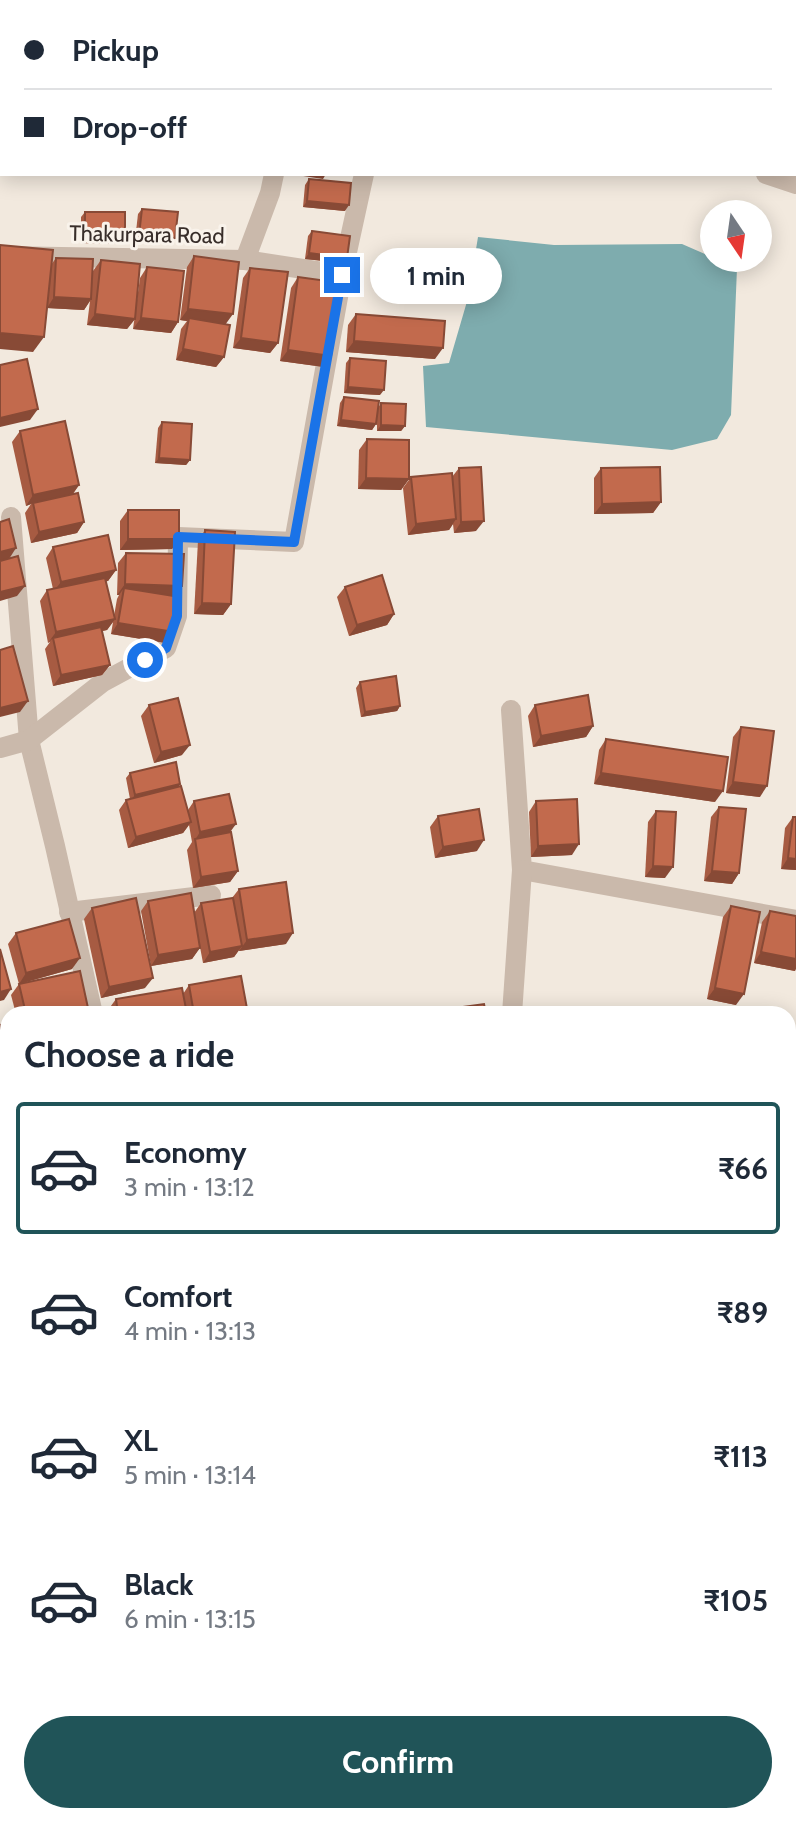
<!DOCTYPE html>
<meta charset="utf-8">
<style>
body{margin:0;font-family:Cabin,sans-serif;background:#f6f6f7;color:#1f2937;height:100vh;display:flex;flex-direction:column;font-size:30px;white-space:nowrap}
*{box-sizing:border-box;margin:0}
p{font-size:26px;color:#747a83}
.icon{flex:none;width:44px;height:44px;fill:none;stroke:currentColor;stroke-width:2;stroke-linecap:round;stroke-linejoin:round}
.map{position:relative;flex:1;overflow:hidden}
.side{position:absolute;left:0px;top:1006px;width:796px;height:818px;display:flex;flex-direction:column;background:#fff;border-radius:24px 24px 0 0;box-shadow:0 4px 20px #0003}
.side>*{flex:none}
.hud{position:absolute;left:0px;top:0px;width:796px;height:176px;box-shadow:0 4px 20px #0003;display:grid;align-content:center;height:176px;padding:0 24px;background:#fff}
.needle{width:52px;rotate:167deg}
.fabs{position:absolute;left:700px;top:200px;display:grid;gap:16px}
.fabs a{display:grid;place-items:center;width:72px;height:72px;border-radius:50%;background:#fff;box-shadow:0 4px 20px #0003;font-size:40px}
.end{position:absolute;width:36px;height:36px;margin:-18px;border:10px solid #1a73e8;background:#fff;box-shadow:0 0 0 4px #fff}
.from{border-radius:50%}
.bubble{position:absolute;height:56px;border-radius:28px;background:#fff;box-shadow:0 4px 20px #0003;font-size:26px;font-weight:800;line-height:56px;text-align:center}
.hud b{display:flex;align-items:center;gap:28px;height:76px;font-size:30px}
.hud b+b{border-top:2px solid #e0e1e3}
.hud i{width:20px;height:20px;background:#1f2937}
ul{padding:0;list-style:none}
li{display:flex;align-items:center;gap:24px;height:132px;margin:0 16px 12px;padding:0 8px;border:4px solid transparent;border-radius:8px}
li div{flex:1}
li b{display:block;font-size:30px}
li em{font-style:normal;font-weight:800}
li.selected{border-color:#205458}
li>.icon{width:72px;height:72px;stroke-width:1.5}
h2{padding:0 24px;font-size:36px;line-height:96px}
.primary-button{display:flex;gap:16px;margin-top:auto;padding:16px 24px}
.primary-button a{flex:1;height:92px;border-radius:48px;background:#205458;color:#fff;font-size:32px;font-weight:800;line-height:92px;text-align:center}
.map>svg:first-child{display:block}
.water{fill:#7eacae}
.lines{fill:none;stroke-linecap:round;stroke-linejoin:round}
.minor{stroke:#cab9ab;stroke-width:20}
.wall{fill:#a75b42}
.shaded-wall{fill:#884a36}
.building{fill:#c26a4d;stroke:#884a36;stroke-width:2}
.route{stroke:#1a73e8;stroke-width:10}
.labels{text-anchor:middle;stroke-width:6;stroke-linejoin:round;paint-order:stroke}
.street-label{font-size:22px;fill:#382e2a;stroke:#f9f3eb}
</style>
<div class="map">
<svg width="796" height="1823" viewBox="0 0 796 1823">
<rect width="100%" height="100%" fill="#f2e9de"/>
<polygon class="water" points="478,237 554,245 682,244 737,268 731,415 717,439 672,450 426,427 423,366 449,363 468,298"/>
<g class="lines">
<g class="minor">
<polyline points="298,2 298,0"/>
<polyline points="0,49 2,21"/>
<polyline points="766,174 796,184"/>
<polyline points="0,256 245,260 342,275 364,174"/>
<polyline points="245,260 270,193 274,174"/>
<polyline points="11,517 29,740 55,846 93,1014"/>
<polyline points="511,710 522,870 796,920"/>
<polyline points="0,748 29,740 103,682 166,648 177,616 178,537 294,542 342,275"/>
<polyline points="69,912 211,895"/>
<polyline points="512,1014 522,870"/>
<polyline points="788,1177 796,1177"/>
<polyline points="0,1258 8,1258"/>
<polyline points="0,1434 8,1433"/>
<polyline points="788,1716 796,1716"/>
<polyline points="688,1816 688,1823"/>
</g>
</g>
<g class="wall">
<rect x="35" y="0" width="90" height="2"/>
<polygon points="309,179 345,211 303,207 305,185"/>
<polygon points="142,209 175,238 171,244 135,240 138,214"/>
<polygon points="85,212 121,244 81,243 81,217"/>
<polygon points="312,231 347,258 343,263 305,259 308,236"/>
<polygon points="194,256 224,357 216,367 176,360 181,329 187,321 180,320 187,267"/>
<polygon points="56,258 92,282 93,271 101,260 135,319 127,329 87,325 90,301 84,310 47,308 33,352 51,265"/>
<polygon points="147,267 178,322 171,333 133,329 140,278"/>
<polygon points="250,268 278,343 270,353 233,348 243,278"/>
<polygon points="298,277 324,367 280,361 291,288"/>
<polygon points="356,314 435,359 346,352 348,325"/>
<polygon points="350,358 380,395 344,393 346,363"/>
<polygon points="344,397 378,408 381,403 405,426 401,431 377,431 377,411 376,424 372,430 337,426 340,403"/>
<polygon points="162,422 190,460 186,465 155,463 158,428"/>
<polygon points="20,431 79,485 73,494 84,522 77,533 31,543 25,513 31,504 26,506 12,442"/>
<polygon points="367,439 409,479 401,490 358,489 359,450"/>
<polygon points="459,468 476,531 454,533 453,524 449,530 408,535 403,488 411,477 452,477"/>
<polygon points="601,468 661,502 653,513 594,514 594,478"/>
<polygon points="128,510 179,539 172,549 120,550 120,521"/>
<polygon points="205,530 231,604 223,615 194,614 198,541"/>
<polygon points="53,547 116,570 108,581 106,581 114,616 117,599 119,595 117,595 118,563 126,553 175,596 174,632 166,643 111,634 113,622 107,630 102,631 110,665 102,675 53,686 45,649 50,642 48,643 40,601 47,590 53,589 46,558"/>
<polygon points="345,587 394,614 387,625 349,636 337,597"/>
<polygon points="360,682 400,706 397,711 361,717 356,688"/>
<polygon points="149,705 182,755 154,763 141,716"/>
<polygon points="535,705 593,726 586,737 533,747 528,716"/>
<polygon points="741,727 760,797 726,793 733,737"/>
<polygon points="606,739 715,802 594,784 599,750"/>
<polygon points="130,773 180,784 179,786 188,810 194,801 230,832 238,871 230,882 193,888 187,850 192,842 189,825 183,833 128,848 119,810 126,800 130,799 126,778"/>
<polygon points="536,801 572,855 531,857 529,812"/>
<polygon points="719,807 739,873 732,884 704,881 711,817"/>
<polygon points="656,811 665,878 645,877 648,822"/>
<polygon points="438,816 477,851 435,858 430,827"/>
<polygon points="793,817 796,817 796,870 781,869 785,828"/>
<polygon points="239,889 286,944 239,951 239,950 234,957 203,963 200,947 192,959 151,966 141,911 148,901 194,913 201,903 232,898"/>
<polygon points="731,906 736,1005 707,999 723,917"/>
<polygon points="92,908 145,988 101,998 84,919"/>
<polygon points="770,911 795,971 754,963 762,922"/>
<polygon points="16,933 72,969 19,984 8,944"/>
<polygon points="19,984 84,1014 16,1014 11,995"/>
<polygon points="189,985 248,1014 109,1014 108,1010 116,999 183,994"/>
<polygon points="8,1095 8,1225 0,1227 0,1097"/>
<polygon points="8,1259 8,1312 7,1312 3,1266"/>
<polygon points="0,1498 8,1596 0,1598"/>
<polygon points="8,1617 8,1677 4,1677 0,1649 0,1624 4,1618"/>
<polygon points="14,1816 52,1816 53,1823 15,1823"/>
<polygon points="126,1816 174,1816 168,1823 126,1823"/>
<polygon points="214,1816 273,1816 273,1823 215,1823"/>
<polygon points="638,1816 687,1816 689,1823 640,1823"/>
</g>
<g class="shaded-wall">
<polygon points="224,0 295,0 293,2 222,2"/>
<polygon points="586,0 634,0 633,2 585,2"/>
<polygon points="290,174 326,174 323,179"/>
<polygon points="307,201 349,205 345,211 303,207"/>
<polygon points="139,235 175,238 171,244 135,240"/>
<polygon points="85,238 125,238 121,244 81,243"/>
<polygon points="309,253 347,258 343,263 305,259"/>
<polygon points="54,297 91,299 84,310 47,308"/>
<polygon points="188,309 233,314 225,325 189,318 187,321 180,320"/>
<polygon points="95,314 135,319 127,329 87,325"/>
<polygon points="141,318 178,322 171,333 133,329"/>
<polygon points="0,333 44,337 33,352 0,349"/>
<polygon points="241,338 278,343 270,353 233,348"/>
<polygon points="354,341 443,348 435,359 346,352"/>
<polygon points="183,349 224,357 216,367 176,360"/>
<polygon points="288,350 331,356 324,367 280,361"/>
<polygon points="348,387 384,390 380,395 344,393"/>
<polygon points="38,409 30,420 0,427 0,418"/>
<polygon points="341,420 376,424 372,430 337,426"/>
<polygon points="381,425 405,426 401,431 377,431"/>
<polygon points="159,458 190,460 186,465 155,463"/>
<polygon points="366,478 409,479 401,490 358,489"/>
<polygon points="79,485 71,496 33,503 31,504 26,506 33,495"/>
<polygon points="661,502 653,513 594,514 602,504"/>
<polygon points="456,519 449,530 408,535 416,524"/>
<polygon points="484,521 476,531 454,533 461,522"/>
<polygon points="84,522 77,533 31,543 39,532"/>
<polygon points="128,539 179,539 172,549 120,550"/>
<polygon points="16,548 9,559 0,561 0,552"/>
<polygon points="116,570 108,581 53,592 61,582"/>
<polygon points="125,584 182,586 175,597 124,588 119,595 117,595"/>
<polygon points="25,586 17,596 0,601 0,592"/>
<polygon points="202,603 231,604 223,615 194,614"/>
<polygon points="394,614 387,625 349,636 357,625"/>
<polygon points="115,619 107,630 54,641 53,638 48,643 56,632"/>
<polygon points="118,623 174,632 166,643 111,634"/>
<polygon points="110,665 102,675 53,686 61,675"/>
<polygon points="28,701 20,712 0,717 0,708"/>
<polygon points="400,706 397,711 361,717 365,712"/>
<polygon points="593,726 586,737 533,747 541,736"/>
<polygon points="190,745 182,755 154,763 161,752"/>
<polygon points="601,773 723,791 715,802 594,784"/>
<polygon points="733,782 767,786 760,797 726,793"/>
<polygon points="180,784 176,790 131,800 135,795"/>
<polygon points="191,822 183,833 128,848 136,837"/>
<polygon points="236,824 228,835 195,840 200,832"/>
<polygon points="484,840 477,851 435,858 443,847"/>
<polygon points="579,844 572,855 531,857 538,846"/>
<polygon points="788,858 796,859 796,870 781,869"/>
<polygon points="653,866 673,867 665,878 645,877"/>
<polygon points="238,871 230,882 193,888 201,877"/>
<polygon points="712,871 739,873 732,884 704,881"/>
<polygon points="293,933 286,944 239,951 247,940"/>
<polygon points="242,946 234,957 203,963 210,952"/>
<polygon points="200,948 192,959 151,966 158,955"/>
<polygon points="761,952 796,959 796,969 795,971 754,963"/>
<polygon points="80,958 72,969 19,984 26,973"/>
<polygon points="153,978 145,988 101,998 109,987"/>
<polygon points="715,988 744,994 736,1005 707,999"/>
<polygon points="11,989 4,1000 0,1001 0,992"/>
<polygon points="88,1008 84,1014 59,1014"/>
<polygon points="8,1067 8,1076 0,1078 0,1068"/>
<polygon points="796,1088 796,1099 788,1099 788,1089"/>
<polygon points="5,1128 8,1128 8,1137 0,1139 0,1136"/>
<polygon points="8,1182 8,1192 0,1193 0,1184"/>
<polygon points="8,1216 8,1225 0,1227 0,1218"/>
<polygon points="8,1244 8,1249 0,1251 1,1246"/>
<rect x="0" y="1401" width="8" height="11"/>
<polygon points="8,1534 8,1544 0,1545 0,1536"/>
<polygon points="6,1587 8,1587 8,1596 0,1598 0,1595"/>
<polygon points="788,1674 796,1674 796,1684 788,1685"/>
<polygon points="0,1750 8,1750 8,1760 0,1761"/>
<polygon points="522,1816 554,1816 517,1823"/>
</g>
<g class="building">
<rect x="43" y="0" width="42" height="2"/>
<rect x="92" y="0" width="33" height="2"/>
<rect x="389" y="0" width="31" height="2"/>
<polygon points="309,179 351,183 349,205 307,201"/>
<polygon points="142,209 178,212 175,238 139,235"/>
<rect x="85" y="212" width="40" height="26"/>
<polygon points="312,231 350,236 347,258 309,253"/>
<polygon points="0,245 53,250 44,337 0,333"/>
<polygon points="194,256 239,262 233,314 188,309"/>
<polygon points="56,258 93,259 91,299 54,297"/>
<polygon points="101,260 140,264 135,319 95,314"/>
<polygon points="147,267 184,271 178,322 141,318"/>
<polygon points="250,268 288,272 278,343 241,338"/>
<polygon points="298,277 342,283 331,356 288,350"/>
<polygon points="356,314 445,321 443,348 354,341"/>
<polygon points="189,318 230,325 224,357 183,349"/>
<polygon points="350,358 386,361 384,390 348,387"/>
<polygon points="27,359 38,409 0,418 0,365"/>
<polygon points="344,397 379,401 376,424 341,420"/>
<polygon points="381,403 406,404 405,426 381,425"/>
<polygon points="65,421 79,485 33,495 20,431"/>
<polygon points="162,422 192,424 190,460 159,458"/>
<polygon points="367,439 409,440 409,479 366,478"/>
<polygon points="481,467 484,521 461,522 459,468"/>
<polygon points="660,467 661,502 602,504 601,468"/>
<polygon points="452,473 456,519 416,524 411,477"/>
<polygon points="78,493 84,522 39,532 33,503"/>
<rect x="128" y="510" width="51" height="29"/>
<polygon points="9,519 16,548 0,552 0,522"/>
<polygon points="205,530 235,532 231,604 202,603"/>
<polygon points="108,535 116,570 61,582 53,547"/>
<polygon points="126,553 184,554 182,586 125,584"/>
<polygon points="18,556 25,586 0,592 0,561"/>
<polygon points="382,575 394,614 357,625 345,587"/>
<polygon points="105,578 115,619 56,632 47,590"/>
<polygon points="124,588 180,597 174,632 118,623"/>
<polygon points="101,627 110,665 61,675 53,638"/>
<polygon points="13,646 28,701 0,708 0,650"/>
<polygon points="396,676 400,706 365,712 360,682"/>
<polygon points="588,695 593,726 541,736 535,705"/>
<polygon points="178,698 190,745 161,752 149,705"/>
<polygon points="741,727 774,731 767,786 733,782"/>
<polygon points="606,739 728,757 723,791 601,773"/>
<polygon points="176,762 180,784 135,795 130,773"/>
<polygon points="181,786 191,822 136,837 126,800"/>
<polygon points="229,794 236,824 200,832 194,801"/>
<polygon points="577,799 579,844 538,846 536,801"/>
<polygon points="719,807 746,809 739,873 712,871"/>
<polygon points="479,809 484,840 443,847 438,816"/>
<polygon points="656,811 676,812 673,867 653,866"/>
<polygon points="793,817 796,817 796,859 788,858"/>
<polygon points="231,832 238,871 201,877 195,839"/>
<polygon points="286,882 293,933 247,940 239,889"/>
<polygon points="191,893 200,948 158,955 148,901"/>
<polygon points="136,898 153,978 109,987 92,908"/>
<polygon points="233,898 242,946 210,952 201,903"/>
<polygon points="731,906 760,912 744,994 715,988"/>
<polygon points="770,911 796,916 796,959 761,952"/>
<polygon points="69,919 80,958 26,973 16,933"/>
<polygon points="0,949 11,989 0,992"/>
<polygon points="80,971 88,1008 59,1014 26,1014 19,984"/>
<polygon points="241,976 248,1014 194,1014 189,985"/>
<polygon points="182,988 187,1014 118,1014 116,999"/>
<polygon points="484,1004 486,1014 441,1014 440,1010"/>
<polygon points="8,1023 8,1067 0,1068 0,1025"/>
<rect x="788" y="1034" width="8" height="26"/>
<polygon points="796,1063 796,1088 788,1089 788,1064"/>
<polygon points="8,1095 8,1128 5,1128 0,1097"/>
<polygon points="8,1137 8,1182 0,1184 0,1138"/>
<polygon points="8,1189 8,1216 0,1218 0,1190"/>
<polygon points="8,1226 8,1244 1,1246 0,1228"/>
<rect x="0" y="1317" width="8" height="84"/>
<polygon points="8,1497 8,1534 0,1536 0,1498"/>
<polygon points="8,1543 8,1587 6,1587 0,1556 0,1544"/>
<polygon points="796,1607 796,1674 788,1674 788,1608"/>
<polygon points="8,1617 8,1641 4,1618"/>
<polygon points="8,1688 8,1750 0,1750 0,1689"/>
<polygon points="23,1816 52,1816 53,1823 23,1823"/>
<polygon points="134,1816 173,1816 168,1823 134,1823"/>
<polygon points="223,1816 273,1816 273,1822 224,1823"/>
<polygon points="598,1816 607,1816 609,1823 570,1823"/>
<polygon points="648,1816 687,1816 689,1823 650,1823"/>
<polygon points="796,1817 796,1823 758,1823"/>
</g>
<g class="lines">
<polyline class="route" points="145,660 166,648 177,616 178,537 294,542 342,275"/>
</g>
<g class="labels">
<g class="street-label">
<text transform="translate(147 234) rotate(1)" y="8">Thakurpara Road</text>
</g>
</g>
</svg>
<div class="fabs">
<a><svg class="needle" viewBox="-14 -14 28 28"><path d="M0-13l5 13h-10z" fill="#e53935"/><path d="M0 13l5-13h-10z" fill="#747a83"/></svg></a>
</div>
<i class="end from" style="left:145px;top:660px"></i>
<i class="end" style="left:342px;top:275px"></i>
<div class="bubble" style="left:370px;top:248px;width:132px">1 min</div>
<div class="hud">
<b><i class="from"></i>Pickup</b>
<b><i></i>Drop-off</b>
</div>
<section class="side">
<h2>Choose a ride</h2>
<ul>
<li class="selected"><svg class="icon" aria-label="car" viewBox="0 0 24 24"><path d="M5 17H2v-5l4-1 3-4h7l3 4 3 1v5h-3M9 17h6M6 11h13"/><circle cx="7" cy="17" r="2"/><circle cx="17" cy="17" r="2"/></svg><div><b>Economy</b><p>3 min · 13:12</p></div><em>₹66</em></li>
<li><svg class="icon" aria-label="car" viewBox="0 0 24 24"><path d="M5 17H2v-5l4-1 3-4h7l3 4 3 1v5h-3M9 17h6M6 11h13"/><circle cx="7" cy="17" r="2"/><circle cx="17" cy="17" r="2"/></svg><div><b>Comfort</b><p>4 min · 13:13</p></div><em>₹89</em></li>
<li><svg class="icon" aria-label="car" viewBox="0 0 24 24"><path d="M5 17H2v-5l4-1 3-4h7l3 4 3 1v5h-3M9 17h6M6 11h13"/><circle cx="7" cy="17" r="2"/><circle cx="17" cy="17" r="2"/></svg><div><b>XL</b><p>5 min · 13:14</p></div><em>₹113</em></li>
<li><svg class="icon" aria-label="car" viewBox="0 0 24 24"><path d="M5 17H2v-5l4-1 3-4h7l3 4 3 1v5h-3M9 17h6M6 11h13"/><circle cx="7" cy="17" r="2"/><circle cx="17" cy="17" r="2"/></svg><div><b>Black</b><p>6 min · 13:15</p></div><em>₹105</em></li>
</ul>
<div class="primary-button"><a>Confirm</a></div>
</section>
</div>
